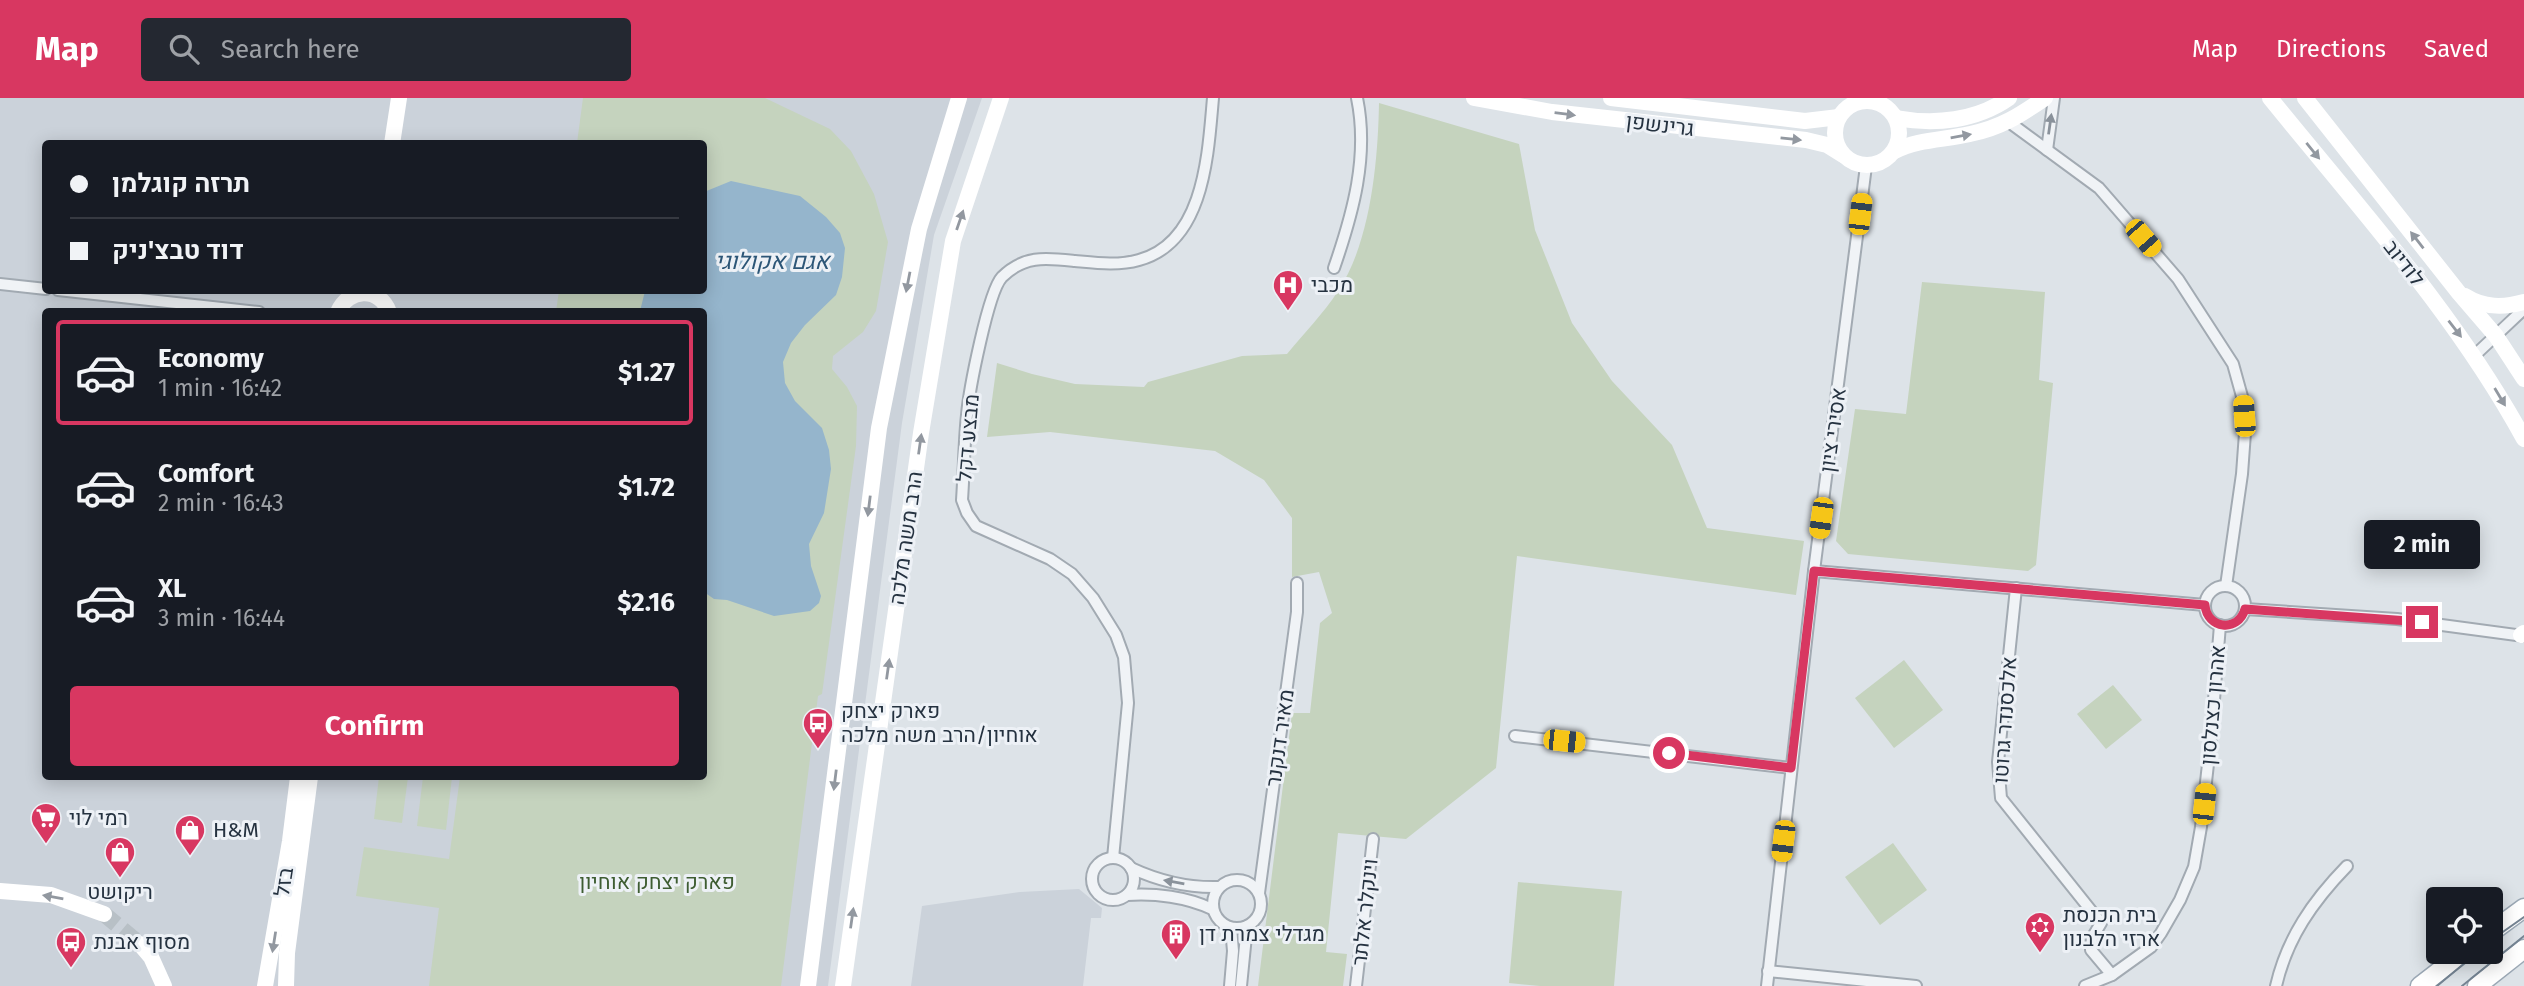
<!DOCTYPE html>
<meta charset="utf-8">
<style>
body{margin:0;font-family:"Fira Sans",Heebo,sans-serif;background:#242831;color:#f1f3f6;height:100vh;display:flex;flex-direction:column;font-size:26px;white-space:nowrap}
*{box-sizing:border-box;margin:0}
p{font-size:23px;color:#9ea1a6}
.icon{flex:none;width:38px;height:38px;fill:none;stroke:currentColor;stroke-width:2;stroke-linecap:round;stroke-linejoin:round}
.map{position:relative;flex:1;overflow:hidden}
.drawer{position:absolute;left:42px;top:210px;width:665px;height:472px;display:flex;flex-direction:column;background:#171b24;border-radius:7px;box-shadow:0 4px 18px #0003}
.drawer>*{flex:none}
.hud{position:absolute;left:42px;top:42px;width:665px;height:154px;border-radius:7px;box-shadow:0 4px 18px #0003;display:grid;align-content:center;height:154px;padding:0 28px;background:#171b24}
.buttons{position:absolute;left:2426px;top:789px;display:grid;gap:14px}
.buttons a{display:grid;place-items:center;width:77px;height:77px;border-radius:7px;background:#171b24;box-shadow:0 4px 18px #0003;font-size:35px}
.end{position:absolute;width:32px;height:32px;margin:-16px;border:9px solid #d83761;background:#fff;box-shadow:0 0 0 4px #fff}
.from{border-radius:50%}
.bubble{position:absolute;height:49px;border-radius:7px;background:#171b24;box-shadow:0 4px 18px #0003;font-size:23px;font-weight:700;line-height:49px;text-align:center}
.car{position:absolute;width:21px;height:42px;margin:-21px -10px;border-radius:9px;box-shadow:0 0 5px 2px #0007;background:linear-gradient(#f5c518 24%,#345 0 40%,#f5c518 0 76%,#345 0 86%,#f5c518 0)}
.hud b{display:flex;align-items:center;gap:24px;height:66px;font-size:26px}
.hud b+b{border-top:2px solid #363941}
.hud i{width:18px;height:18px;background:#f1f3f6}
ul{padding:12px 0 0;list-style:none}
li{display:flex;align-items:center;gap:21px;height:105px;margin:0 14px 10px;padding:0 14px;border:4px solid transparent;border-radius:7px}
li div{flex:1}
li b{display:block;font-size:26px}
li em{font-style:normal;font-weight:700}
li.current{border-color:#d83761}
li>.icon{width:63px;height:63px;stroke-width:1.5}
.cta{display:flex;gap:14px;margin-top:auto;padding:14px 28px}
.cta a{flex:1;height:80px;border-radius:7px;background:#d83761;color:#fff;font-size:28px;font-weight:700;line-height:80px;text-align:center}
header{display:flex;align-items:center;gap:42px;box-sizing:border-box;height:98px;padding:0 35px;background:#d83761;color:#fff}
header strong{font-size:33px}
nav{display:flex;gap:38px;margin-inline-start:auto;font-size:24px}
.search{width:490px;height:63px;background:#242831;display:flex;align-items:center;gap:18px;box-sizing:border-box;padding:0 24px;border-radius:7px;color:#9ea1a6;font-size:26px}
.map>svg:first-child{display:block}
.built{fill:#cbd2da;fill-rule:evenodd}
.green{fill:#c5d3be}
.water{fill:#95b5cc}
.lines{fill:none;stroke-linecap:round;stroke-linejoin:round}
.secondary-tunnel{stroke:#b8c0c6;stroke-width:16;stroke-dasharray:16 8;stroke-linecap:butt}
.street-casing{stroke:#a2aab2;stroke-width:14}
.primary-casing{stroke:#9ba8b5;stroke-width:21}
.street{stroke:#f0f3f6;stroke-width:10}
.secondary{stroke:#fff;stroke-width:16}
.primary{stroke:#fff;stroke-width:18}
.tram{stroke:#758493;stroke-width:2}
.oneway{fill:#9298a0}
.oneway2{fill:#8a929b}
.route{stroke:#d83761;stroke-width:9}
.labels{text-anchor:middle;stroke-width:6;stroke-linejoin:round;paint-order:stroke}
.street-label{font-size:21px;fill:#253240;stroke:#edf1f6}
.poi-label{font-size:21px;fill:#253240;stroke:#edf1f6;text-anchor:start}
.park-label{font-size:21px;fill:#3e5d32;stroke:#edf1f6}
.water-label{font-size:23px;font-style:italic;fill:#2c5677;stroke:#edf1f6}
</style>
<header>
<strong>Map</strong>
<div class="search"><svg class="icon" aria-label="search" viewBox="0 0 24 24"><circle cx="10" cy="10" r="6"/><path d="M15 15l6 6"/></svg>Search here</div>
<nav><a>Map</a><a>Directions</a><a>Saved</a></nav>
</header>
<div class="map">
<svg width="2524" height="888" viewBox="0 0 2524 888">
<rect width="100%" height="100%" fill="#dde3e8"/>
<g class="built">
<path d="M0 0H982L934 137 902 325 828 888H0ZM46 46H704V192H46ZM46 214H704V679H46Z"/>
<polygon points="1079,791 1102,810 1101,820 1091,820 1083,888 911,888 922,808 1020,794"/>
</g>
<g class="green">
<polygon points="583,0 765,0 830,31 851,53 874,96 888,144 876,213 863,234 833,258 832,271 847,289 857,308 856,348 822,596 818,598 781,888 429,888 439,810 356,798 364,749 449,761 460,679 704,679 704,214 556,213 559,193 704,192 704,46 577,45"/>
<path d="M1379 5 1519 46 1535 132 1572 225 1612 283 1672 347 1707 430 1804 443 1796 497 1517 458 1496 670 1406 741 1338 735 1326 854 1347 856 1343 888H1258L1292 615H1310L1320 525 1332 515 1319 474 1292 479V420L1264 382 1215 353 1050 334 987 339 997 265 1032 276 1075 286 1144 289 1148 284 1242 258 1287 256C1304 235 1324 215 1338 193 1371 144 1378 62 1379 5Z"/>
<polygon points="1922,184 2045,194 2039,282 2053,285 2036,467 2028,473 1848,456 1836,443 1855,311 1906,316"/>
<polygon points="1904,562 1943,612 1894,650 1855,600"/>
<polygon points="2113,587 2142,622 2106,651 2077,616"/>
<polygon points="379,679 408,679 402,725 374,721"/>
<polygon points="423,679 452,679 446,732 417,728"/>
<polygon points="1893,745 1927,792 1880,827 1845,779"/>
<polygon points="1518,784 1622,793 1614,888 1540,888 1509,885"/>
</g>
<polygon class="water" points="731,83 800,98 826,119 840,135 845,150 842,179 836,197 805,227 791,245 783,264 785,285 795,303 822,330 829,352 831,371 824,415 809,446 811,468 821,498 819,505 810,513 774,518 727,502 714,501 704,494 704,214 640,213 645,193 704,192 704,94"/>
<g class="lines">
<polyline class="secondary-tunnel" points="104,816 140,846"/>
<g class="street-casing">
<g id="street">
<polyline points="1875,4 1876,0"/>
<polyline points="2009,24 2099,90 2178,181 2233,266 2243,302 2245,335 2242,376 2226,488"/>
<polyline points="2047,52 2054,0"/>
<path d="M1334 170C1353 115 1369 58 1357 0"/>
<polyline points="0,186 46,191"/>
<polyline points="58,192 259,214"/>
<polyline points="2475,257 2524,211"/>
<polyline points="1814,473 2205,507"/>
<circle cx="2225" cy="508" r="20"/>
<polyline points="2016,490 1998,664 2001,700 2101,825 2092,840 2091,852 2112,877"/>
<polyline points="2245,511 2397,521 2524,538"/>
<polyline points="1515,638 1791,670"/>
<circle cx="1113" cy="781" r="21"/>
<path d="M1113 760 1128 605 1124 559 1116 537 1093 500 1072 476 1050 461 976 428 967 415 962 402C964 374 964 345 967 317 969 293 988 194 1002 179 1024 157 1046 160 1075 163 1096 165 1118 168 1139 162 1205 144 1208 55 1213 0"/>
<path d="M1131 770C1159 783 1189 790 1219 789"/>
<circle cx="1237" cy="806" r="24"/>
<polyline points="1259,795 1297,514 1297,485"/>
<path d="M1127 797C1155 795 1187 799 1212 811"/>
<polyline points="1768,873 1916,888"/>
<polyline points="1230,888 1233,853 1231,830"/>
<polyline points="1241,888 1247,828"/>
<polyline points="1356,888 1373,741"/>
<polyline points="1767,888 1814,473 1866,68"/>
<polyline points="2085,888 2112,877 2151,849 2161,835 2180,802 2194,769 2201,729 2211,639 2220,527"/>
<path d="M2276 888C2287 840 2313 803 2347 768"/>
</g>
</g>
<g class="primary-casing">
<g id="primary">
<polyline points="2490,835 2524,810"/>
<polyline points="2420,888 2464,854"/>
<polyline points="2477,888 2524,851"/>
</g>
</g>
<use href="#street" class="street"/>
<g class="secondary">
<polyline points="1474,0 1552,14 1806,42 1827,47 1843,57"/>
<polyline points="1611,0 1805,23 1839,19"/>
<path d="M2270 0C2359 110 2456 216 2524 341"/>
<polyline points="2305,0 2459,195 2496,238 2524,281"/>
<circle cx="1867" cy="35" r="32"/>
<path d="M1896 20C1935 27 1976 23 2009 0"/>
<polyline points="392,46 399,0"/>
<path d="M1895 53C1918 41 1945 42 1970 36 2001 30 2020 17 2045 0"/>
<path d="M2465 198C2484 210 2503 210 2524 204"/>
<path d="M338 214C348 190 379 188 389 214"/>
<polyline points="2521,537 2524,535"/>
<polyline points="0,793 51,797 104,816"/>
<polyline points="140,846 151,859 164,888"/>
<polyline points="265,888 290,743 298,679"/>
<polyline points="286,888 287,855 310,679"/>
<polyline points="808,888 879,330 919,131 959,0"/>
<polyline points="843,888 921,335 953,143 1001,0"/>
</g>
<use href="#primary" class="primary"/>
<g class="tram">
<polyline points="2490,843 2524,819"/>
<polyline points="2437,888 2478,854"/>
<polyline points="2462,888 2524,838"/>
</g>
</g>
<defs><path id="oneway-solid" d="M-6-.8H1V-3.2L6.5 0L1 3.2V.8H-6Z" transform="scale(1.75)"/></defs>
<g class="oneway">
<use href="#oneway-solid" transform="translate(1565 16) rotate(7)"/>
<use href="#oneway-solid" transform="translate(1961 38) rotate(-10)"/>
<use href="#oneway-solid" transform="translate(1791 41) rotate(6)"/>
<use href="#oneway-solid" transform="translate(2313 53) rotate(51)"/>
<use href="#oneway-solid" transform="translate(960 122) rotate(-71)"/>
<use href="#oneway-solid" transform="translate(2417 142) rotate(-128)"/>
<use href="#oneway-solid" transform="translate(908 184) rotate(101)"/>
<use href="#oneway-solid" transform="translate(2455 231) rotate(52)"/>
<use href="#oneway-solid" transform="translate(2500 299) rotate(59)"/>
<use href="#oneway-solid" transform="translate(920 346) rotate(-82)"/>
<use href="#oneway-solid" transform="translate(869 408) rotate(97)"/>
<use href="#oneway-solid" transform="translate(888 571) rotate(-82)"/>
<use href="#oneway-solid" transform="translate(835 682) rotate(97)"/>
<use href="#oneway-solid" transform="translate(53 799) rotate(-170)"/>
<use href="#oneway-solid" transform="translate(852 820) rotate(-82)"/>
<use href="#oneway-solid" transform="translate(274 844) rotate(99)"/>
</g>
<g class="oneway2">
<use href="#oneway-solid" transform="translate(2050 26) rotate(-82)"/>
<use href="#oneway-solid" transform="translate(1174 784) rotate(-170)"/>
</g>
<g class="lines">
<path class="route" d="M1669 655 1791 670 1814 473 2205 507C2207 531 2238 535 2245 511L2422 524"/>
</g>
<defs>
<g id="hospital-pin" transform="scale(1.575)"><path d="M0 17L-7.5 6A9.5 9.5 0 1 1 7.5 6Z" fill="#d83761" stroke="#edf1f6"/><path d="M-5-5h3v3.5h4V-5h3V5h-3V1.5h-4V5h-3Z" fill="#fff"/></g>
<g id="bus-pin" transform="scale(1.575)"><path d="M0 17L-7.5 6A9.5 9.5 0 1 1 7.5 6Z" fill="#d83761" stroke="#edf1f6"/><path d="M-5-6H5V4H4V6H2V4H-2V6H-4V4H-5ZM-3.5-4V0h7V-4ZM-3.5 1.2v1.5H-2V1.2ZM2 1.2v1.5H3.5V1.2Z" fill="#fff"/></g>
<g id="supermarket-pin" transform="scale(1.575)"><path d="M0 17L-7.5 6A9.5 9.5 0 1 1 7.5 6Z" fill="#d83761" stroke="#edf1f6"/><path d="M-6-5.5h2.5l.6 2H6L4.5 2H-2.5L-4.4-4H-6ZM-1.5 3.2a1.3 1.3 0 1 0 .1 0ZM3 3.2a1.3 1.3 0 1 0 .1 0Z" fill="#fff"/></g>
<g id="shop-pin" transform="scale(1.575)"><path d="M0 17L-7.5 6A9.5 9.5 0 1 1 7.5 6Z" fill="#d83761" stroke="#edf1f6"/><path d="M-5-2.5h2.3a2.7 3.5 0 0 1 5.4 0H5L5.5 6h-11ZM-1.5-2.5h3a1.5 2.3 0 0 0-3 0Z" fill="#fff"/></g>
<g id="synagogue-pin" transform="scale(1.575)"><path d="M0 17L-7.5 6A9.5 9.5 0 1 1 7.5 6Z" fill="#d83761" stroke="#edf1f6"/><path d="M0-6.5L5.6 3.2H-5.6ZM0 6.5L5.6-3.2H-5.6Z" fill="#fff"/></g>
<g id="building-pin" transform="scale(1.575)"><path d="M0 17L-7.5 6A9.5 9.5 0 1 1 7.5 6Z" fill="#d83761" stroke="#edf1f6"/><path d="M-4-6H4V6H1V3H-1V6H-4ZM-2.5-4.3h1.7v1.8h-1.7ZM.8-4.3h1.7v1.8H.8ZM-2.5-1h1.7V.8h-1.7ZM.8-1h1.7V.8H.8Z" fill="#fff"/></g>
</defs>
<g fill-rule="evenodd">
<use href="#hospital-pin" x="1288" y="187"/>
<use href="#bus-pin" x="818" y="625"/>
<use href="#supermarket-pin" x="46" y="720"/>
<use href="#shop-pin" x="190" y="732"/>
<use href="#shop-pin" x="120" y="754"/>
<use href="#synagogue-pin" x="2040" y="829"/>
<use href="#building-pin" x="1176" y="836"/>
<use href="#bus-pin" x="71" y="844"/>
</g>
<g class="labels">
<g class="street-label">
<text transform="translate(1660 27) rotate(7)" y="7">גרינשפן</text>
<text transform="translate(2404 165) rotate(52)" y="7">לודיוב</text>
<text transform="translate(1833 332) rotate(-82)" y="7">אסירי ציון</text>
<text transform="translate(968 340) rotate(-85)" y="7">מבצע דקל</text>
<text transform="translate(906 440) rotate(-82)" y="7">הרב משה מלכה</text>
<text transform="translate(2213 607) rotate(-85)" y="7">אהרון כצנלסון</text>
<text transform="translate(2005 622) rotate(-86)" y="7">אלכסנדר גרוטו</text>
<text transform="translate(1280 640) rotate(-82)" y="7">מאיר דנקנר</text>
<text transform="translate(284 784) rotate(-81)" y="7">בזל</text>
<text transform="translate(1365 814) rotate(-84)" y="7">וינקלר אלתר</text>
</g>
<g class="poi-label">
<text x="1311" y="194">מכבי</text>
<text x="841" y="620">פארק יצחק<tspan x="841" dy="24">אוחיון/הרב משה מלכה</tspan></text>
<text x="69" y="727">רמי לוי</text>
<text x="213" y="739">H&amp;M</text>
<text x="120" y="801" text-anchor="middle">ריקושט</text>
<text x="2063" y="824">בית הכנסת<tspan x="2063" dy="24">ארזי הלבנון</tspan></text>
<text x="1199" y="843">מגדלי צמרת דן</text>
<text x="94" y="851">מסוף אבנת</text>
</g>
<g class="park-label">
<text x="657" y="791">פארק יצחק אוחיון</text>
</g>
<g class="water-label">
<text x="772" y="171">אגם אקולוגי</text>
</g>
</g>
</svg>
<div class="buttons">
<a><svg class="icon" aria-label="locate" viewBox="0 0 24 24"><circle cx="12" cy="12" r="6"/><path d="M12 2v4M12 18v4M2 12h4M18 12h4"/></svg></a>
</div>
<i class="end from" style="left:1669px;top:655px"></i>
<i class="end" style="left:2422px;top:524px"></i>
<div class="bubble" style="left:2364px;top:422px;width:116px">2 min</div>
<i class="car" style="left:1860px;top:116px;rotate:7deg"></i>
<i class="car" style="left:2143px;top:140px;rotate:139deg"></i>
<i class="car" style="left:2244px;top:318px;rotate:356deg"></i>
<i class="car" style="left:1821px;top:420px;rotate:188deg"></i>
<i class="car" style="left:1564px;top:643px;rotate:96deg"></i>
<i class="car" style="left:2204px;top:706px;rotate:6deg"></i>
<i class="car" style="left:1783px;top:743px;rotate:187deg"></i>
<div class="hud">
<b><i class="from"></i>תרזה קוגלמן</b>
<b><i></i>דוד טבצ'ניק</b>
</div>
<section class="drawer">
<ul>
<li class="current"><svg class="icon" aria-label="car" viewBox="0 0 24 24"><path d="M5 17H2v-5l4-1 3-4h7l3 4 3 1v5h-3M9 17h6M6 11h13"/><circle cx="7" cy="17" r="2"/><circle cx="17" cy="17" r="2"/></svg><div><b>Economy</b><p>1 min · 16:42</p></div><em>$1.27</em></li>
<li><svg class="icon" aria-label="car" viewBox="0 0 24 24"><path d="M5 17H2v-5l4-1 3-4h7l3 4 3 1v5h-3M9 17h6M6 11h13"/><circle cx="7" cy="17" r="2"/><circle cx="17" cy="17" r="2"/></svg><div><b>Comfort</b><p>2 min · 16:43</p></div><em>$1.72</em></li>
<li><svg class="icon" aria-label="car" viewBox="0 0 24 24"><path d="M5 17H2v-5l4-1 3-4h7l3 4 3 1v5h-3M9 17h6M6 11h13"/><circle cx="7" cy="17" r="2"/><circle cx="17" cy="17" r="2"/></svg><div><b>XL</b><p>3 min · 16:44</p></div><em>$2.16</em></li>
</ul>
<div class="cta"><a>Confirm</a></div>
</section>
</div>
